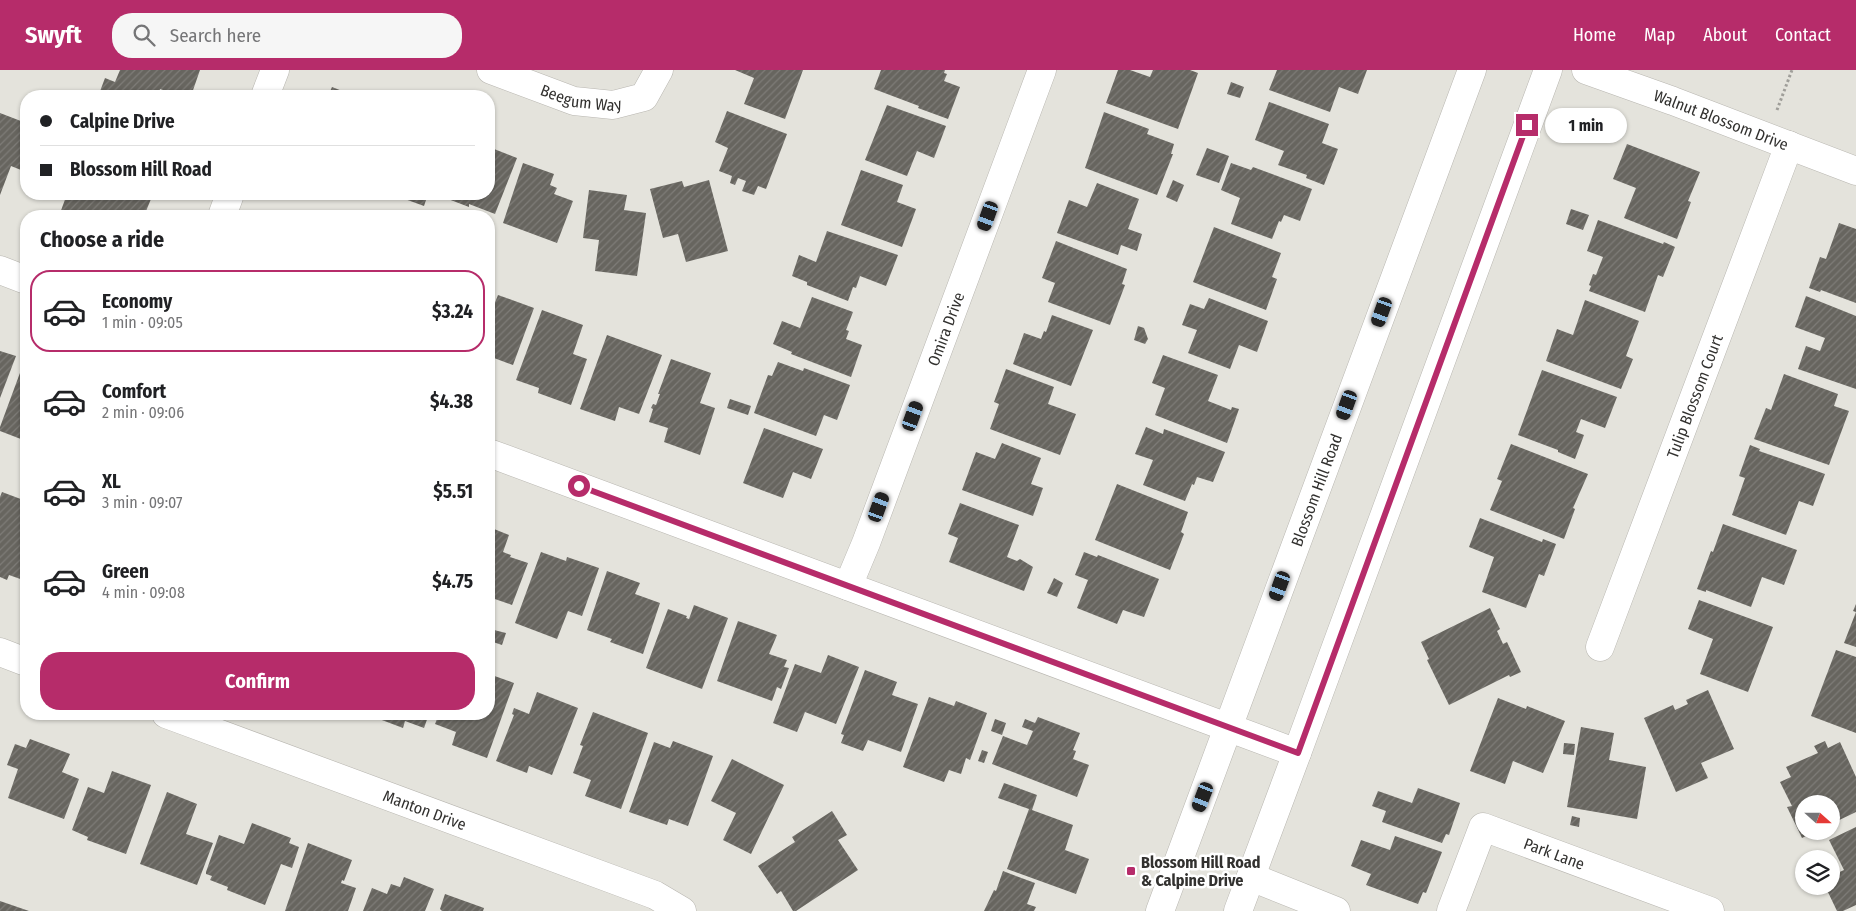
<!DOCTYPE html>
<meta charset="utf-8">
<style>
body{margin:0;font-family:"Fira Sans Condensed",sans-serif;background:#f6f6f6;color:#202124;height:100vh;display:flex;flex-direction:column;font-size:19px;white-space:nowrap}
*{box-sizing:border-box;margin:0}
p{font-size:16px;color:#757577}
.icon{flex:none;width:28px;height:28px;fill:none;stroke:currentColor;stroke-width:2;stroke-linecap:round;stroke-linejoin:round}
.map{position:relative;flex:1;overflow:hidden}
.details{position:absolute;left:20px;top:140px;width:475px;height:510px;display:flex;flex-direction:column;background:#fff;border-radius:20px;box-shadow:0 1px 4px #0004}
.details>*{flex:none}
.banner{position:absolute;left:20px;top:20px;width:475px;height:110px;border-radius:20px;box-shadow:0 1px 4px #0004;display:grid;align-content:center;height:110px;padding:0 20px;background:#fff}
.needle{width:32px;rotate:111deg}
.fabs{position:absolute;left:1795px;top:725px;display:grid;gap:10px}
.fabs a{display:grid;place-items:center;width:45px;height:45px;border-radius:50%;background:#fff;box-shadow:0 1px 4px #0004;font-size:25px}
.end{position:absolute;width:22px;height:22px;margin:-11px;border:6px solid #b62c6a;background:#fff;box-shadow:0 0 0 2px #fff}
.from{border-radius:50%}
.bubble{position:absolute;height:35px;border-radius:18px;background:#fff;box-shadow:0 1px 4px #0004;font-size:16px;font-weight:700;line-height:35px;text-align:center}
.car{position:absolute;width:15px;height:30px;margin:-15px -8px;border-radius:6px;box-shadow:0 0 4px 1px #0007;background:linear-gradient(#222 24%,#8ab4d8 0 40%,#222 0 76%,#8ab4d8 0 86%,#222 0)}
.banner b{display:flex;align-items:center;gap:18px;height:48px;font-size:19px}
.banner b+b{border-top:1px solid #e0e0e0}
.banner i{width:12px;height:12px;background:#202124}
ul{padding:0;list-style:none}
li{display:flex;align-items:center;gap:15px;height:82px;margin:0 10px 8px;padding:0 10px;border:2px solid transparent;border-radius:20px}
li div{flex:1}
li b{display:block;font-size:19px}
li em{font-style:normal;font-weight:700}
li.current{border-color:#b62c6a}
li>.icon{width:45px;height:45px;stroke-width:1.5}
h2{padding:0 20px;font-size:22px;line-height:60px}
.action{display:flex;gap:10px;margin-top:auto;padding:10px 20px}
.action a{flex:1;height:58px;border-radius:20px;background:#b62c6a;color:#fff;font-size:20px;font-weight:700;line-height:58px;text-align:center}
header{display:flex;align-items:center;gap:30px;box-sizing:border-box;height:70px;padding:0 25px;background:#b62c6a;color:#fff}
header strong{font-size:24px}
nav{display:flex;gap:28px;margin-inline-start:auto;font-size:18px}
.search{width:350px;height:45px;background:#f6f6f6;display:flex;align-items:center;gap:12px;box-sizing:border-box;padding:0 18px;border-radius:20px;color:#757577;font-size:19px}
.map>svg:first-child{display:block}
.building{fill:url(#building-hatch)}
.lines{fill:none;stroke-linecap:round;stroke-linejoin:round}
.minor-casing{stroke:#b8b6b0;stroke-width:29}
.major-casing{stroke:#b8b6b0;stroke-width:29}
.path{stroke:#9f9e99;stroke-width:3;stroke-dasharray:2.5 2.5;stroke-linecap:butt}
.minor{stroke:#fff;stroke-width:28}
.major{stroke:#fff;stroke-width:28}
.route{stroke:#b62c6a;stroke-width:6}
.poi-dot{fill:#b62c6a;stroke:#fff;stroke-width:2}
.labels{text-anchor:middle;stroke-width:5;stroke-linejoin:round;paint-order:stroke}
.street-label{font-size:16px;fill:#32312f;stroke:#fff}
.poi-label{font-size:16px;font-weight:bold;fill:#32312f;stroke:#fff;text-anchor:start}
</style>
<header>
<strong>Swyft</strong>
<div class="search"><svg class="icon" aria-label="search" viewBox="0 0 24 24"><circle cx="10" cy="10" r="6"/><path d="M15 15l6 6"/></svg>Search here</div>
<nav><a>Home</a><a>Map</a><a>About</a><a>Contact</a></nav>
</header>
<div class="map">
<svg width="1856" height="841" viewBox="0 0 1856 841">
<defs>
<pattern id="building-hatch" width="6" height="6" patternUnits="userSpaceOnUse" patternTransform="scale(1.25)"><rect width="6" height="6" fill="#67655f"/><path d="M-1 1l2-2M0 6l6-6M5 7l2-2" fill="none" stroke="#7e7c78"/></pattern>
</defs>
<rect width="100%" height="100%" fill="#e4e3dc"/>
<g class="building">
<polygon points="120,0 200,0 191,26 181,26 160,19 159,26 105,26 99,24 105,8 115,12"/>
<polygon points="735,0 803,0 785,49 744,34 754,8"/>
<polygon points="881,0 945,0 944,3 947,4 944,11 960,17 948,49 918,38 919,36 874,19"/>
<polygon points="1118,0 1130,0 1150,7 1153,0 1190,0 1198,3 1178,59 1106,33"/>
<polygon points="1277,0 1367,0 1358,24 1339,17 1330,42 1269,20"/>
<polygon points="1231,12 1244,17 1240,28 1227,24"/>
<polygon points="332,17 355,26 328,26"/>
<polygon points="1269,32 1329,54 1322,73 1338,79 1324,115 1306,108 1307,105 1278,95 1284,81 1255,70"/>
<polygon points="887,35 946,56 934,88 917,81 907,106 865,90"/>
<polygon points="727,41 787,64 766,119 758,116 754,125 742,121 746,111 738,108 735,115 730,113 732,106 719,101 728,78 715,72"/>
<polygon points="1104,42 1149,59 1147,64 1174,74 1171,84 1173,84 1157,125 1085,98"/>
<polygon points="0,43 26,53 26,102 11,96 0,125"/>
<polygon points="1627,74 1700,102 1688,131 1691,132 1677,169 1624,148 1636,118 1613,109"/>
<polygon points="489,77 517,88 495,144 469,134 469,137 435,124 489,124"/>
<polygon points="1207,78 1229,86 1219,113 1196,105"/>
<polygon points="523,93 554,104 550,115 557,118 554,124 573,131 557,173 503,153"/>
<polygon points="1231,93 1251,100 1253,97 1312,119 1300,151 1284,145 1281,152 1279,151 1272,169 1231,154 1240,128 1221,120"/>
<polygon points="861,100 903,115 897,132 916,139 902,177 841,155"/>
<polygon points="709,110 728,181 686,192 678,164 663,168 650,119 682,111 684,117"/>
<polygon points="1173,110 1184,115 1177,132 1166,127"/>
<polygon points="1097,113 1139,129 1128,159 1142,164 1137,181 1121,175 1118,185 1057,163 1069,130 1087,137"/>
<polygon points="589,120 627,125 624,140 646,143 637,206 595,201 599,170 583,168"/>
<polygon points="67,124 138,124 151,129 144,146 59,146"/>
<polygon points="391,124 428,124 424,136"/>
<polygon points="1571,139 1589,145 1583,160 1566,154"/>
<polygon points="1598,150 1663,174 1664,172 1675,177 1663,207 1658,205 1645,242 1589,221 1591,216 1589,215 1593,204 1596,205 1603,187 1587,181"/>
<polygon points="1839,153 1856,159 1856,233 1821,220 1820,222 1809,218 1820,187 1826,189"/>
<polygon points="1214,157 1281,183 1272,207 1277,209 1266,240 1193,212"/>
<polygon points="827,161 898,185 886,216 860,206 856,218 853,217 848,231 807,215 807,212 792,206 799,185 816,192"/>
<polygon points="1056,171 1127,199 1122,214 1125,215 1110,255 1048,232 1055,213 1042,208"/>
<polygon points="498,225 534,238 513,295 494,288 493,290 489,289 489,239 492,240"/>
<polygon points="1806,226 1856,246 1856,319 1798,299 1806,276 1820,281 1825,268 1795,257"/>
<polygon points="812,227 853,242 846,260 849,261 846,269 862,275 851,307 791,284 792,282 773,274 782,251 800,258"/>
<polygon points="1209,228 1268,251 1257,282 1239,275 1230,299 1188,283 1197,260 1182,255 1190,234 1204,239"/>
<polygon points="1585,230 1639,251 1626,286 1633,289 1621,319 1546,291 1557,259 1573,265"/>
<polygon points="542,240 583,255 573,284 587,289 571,335 538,323 539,318 516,310"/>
<polygon points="1052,245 1093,260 1071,316 1013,294 1024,263 1041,269 1044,261 1046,262"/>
<polygon points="1138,256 1144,258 1148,269 1145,274 1134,270"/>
<polygon points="607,265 662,285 639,344 619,337 615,351 580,339"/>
<polygon points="0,281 16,286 0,328"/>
<polygon points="1163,285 1218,305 1208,331 1231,340 1232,337 1239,339 1227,373 1155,345 1165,318 1152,313"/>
<polygon points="671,289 711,303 700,333 715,338 700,385 664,372 668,358 649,352 653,339 651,338 653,334 656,335 660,324 658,324"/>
<polygon points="24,292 26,293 26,371 0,361 0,357"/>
<polygon points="778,292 803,301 804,298 850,315 837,350 824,345 816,366 754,343 768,305 772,306"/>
<polygon points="1006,299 1054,317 1048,334 1076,344 1060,385 990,359 999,334 994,332"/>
<polygon points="1542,300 1617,327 1605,358 1581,349 1576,362 1584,365 1575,389 1558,382 1558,380 1518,365"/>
<polygon points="1784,304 1838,324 1834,336 1849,341 1829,395 1754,369 1766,338 1771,340"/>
<polygon points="730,329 751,336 748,345 727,338"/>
<polygon points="1146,357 1163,364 1164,359 1225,382 1213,412 1197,407 1194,415 1192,414 1185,431 1143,415 1153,390 1135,384"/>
<polygon points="764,358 823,379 811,409 793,402 783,428 743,413"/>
<polygon points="1002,373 1041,388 1031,414 1043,418 1033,446 962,420 976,382 995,389"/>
<polygon points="1511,374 1588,404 1573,438 1575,439 1564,469 1490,440 1502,411 1497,409"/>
<polygon points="1750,375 1760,379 1759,381 1825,404 1813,436 1799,431 1786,465 1732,445 1745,408 1739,406"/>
<polygon points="1117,414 1188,442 1181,462 1184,464 1170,500 1095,470"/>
<polygon points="2,422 26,431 26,511 9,505 7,510 0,507 0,427"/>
<polygon points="960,433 1019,455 1007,487 1017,491 1020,489 1033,497 1024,521 949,492 958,468 948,464"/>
<polygon points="1480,448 1542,472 1543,469 1556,474 1544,506 1539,504 1526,538 1482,522 1494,487 1469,477"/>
<polygon points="1723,454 1797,480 1784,515 1762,507 1751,537 1706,520 1706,522 1697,519 1711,481 1713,482"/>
<polygon points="489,457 509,465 503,482 511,485 510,487 528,493 512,535 489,527"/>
<polygon points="541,482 566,491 567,487 599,498 582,546 568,541 557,569 515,553"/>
<polygon points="1084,482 1097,487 1098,485 1159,509 1144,547 1123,540 1117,554 1077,538 1088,510 1075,505"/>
<polygon points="607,501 640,513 635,524 660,533 643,584 610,572 612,569 587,560"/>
<polygon points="1054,508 1063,513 1057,527 1047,523"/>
<polygon points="1699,530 1773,557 1748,622 1700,604 1713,569 1688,559"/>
<polygon points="1856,534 1856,577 1844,573 1856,542 1853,541"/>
<polygon points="694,535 728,548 702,619 646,598 668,539 687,546 686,548 689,549"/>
<polygon points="1490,538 1500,559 1497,561 1503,574 1507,572 1521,602 1510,607 1509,605 1449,635 1427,590 1429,589 1421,572"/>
<polygon points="738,551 777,565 769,584 787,590 784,597 789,598 781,619 777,617 772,631 717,611"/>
<polygon points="494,560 506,563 502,575 490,571"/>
<polygon points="1836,580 1856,587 1856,663 1811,646"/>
<polygon points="828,585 859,597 836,654 805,642 797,662 773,653 795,594 821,603"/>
<polygon points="865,600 897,612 892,625 918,634 901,682 868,670 863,681 841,673 844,665 841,664"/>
<polygon points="489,604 514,613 487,688 452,675 456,662 435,654 439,644 489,644"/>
<polygon points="1708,620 1734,679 1701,693 1708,708 1676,722 1644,648 1673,635 1675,640 1688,634 1686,630"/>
<polygon points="537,622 578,638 552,705 529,696 527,703 496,691 514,645 512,644 514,638 529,644"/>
<polygon points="929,627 954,636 956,631 987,643 970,690 966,688 961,704 949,700 944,712 903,697"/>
<polygon points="1498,628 1526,639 1527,636 1565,651 1543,703 1513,691 1505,714 1470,701"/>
<polygon points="593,642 648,663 621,739 585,726 591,710 573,703 583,676 580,675"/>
<polygon points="366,644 429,644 424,658 405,651 403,658"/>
<polygon points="1038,647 1080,663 1073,680 1076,681 1073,689 1089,695 1077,727 992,694 1003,666 1027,675 1033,661 1022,657 1025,649 1035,653"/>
<polygon points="995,649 1006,653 1002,665 991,661"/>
<polygon points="1581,657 1614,663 1609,690 1646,697 1637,749 1567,737"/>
<polygon points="30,669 70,684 62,702 79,709 64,749 8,728 18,699 7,695 15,674 26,678"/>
<polygon points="673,671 713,686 688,756 669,749 667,755 629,742 654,672 670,678"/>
<polygon points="1825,671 1828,678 1840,672 1856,707 1856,742 1831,754 1831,734 1804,734 1804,761 1816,761 1802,768 1787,737 1792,736 1780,712 1791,707 1786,697 1818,683 1814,676"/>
<polygon points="1564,673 1575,674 1574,685 1563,684"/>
<polygon points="982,680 988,682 984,693 978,691"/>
<polygon points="732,689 784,715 751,784 723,770 736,743 711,731"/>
<polygon points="112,701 151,715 126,784 87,770 88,767 72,760 88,717 104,723"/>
<polygon points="1004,713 1037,725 1032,740 1073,755 1065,780 1089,789 1076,824 1007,799 1029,739 998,728"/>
<polygon points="1418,718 1460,733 1449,765 1446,764 1442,773 1382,752 1386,741 1372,736 1378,721 1412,733"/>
<polygon points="167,722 197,734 186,764 213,773 197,815 140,794"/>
<polygon points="832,741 847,765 838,770 858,800 796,841 793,841 781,821 777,824 758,796 795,772 792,767"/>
<polygon points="1572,746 1580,748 1579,757 1570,755"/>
<polygon points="252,753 291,768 289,773 299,777 292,798 281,794 265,835 227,820 228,817 210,810 212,806 206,804 206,802 219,765 244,774"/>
<polygon points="1856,757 1856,835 1843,841 1837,841 1825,816 1831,816 1831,806 1844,800 1829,770"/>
<polygon points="1395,766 1442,782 1426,823 1423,822 1418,834 1366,815 1371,804 1351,796 1361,770 1390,780"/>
<polygon points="308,773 352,790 344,811 342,810 341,813 356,818 348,841 285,841"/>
<polygon points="1003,801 1035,813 1027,834 1036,837 1034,841 984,841 994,820 996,821"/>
<polygon points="404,807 434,819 425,841 363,841 372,818 387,824 391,814 400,817"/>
<polygon points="445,824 484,838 483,841 442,841 440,839"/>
<polygon points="0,831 29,841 0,841"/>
</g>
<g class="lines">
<g class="minor-casing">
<g id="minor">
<path id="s1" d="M491 0 574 31 613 35 644 27 659 0"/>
<path id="s2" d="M1586 0 1673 31 1856 101"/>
<polyline points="265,26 275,0"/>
<polyline points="222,146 230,124"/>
<polyline points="0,200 26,210"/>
<polyline points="489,383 1297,683"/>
<path id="s3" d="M848 516 866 473 1042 0"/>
<path id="s4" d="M1600 577 1789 75"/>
<polyline points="0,582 26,592"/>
<path id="s5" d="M166 644 655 825 682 841"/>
<polyline points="1251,807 1336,841"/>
<path id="s6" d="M1451 841 1483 757 1710 841"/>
</g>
</g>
<g class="major-casing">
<g id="major">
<path id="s7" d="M1160 841 1472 0"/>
<polyline points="1238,841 1297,683 1548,0"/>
</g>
</g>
<polyline class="path" points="1777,40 1792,0"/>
<use href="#minor" class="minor"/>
<use href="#major" class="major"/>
</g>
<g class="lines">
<polyline class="route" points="579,416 1298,683 1527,55"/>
</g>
<rect class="poi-dot" x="1126" y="796" width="10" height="10" rx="2.5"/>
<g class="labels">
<g class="street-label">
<text dy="6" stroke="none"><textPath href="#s1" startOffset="95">Beegum Way</textPath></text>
<text dy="6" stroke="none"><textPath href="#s2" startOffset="144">Walnut Blossom Drive</textPath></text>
<text dy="6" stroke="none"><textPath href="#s3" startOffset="275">Omira Drive</textPath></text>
<text dy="6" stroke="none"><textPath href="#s4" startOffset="268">Tulip Blossom Court</textPath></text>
<text dy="6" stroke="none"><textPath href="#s7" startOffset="449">Blossom Hill Road</textPath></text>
<text dy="6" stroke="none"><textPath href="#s5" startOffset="276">Manton Drive</textPath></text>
<text dy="6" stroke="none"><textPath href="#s6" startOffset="166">Park Lane</textPath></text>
</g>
<g class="poi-label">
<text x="1141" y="798">Blossom Hill Road<tspan x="1141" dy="18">&amp; Calpine Drive</tspan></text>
</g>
</g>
</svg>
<div class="fabs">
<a><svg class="needle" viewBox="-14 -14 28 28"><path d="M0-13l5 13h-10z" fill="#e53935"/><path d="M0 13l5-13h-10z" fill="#757577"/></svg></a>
<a><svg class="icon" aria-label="layers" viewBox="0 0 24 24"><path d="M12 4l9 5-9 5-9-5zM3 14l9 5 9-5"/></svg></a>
</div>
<i class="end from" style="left:579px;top:416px"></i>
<i class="end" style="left:1527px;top:55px"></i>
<div class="bubble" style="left:1545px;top:38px;width:82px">1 min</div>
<i class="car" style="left:988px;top:146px;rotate:200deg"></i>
<i class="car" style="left:1382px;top:242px;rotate:200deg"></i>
<i class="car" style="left:1347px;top:335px;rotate:200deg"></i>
<i class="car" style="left:913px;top:346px;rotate:20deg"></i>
<i class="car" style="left:879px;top:437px;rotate:20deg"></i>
<i class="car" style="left:1280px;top:516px;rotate:200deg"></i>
<i class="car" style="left:1203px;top:727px;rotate:201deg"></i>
<div class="banner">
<b><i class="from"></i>Calpine Drive</b>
<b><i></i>Blossom Hill Road</b>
</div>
<section class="details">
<h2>Choose a ride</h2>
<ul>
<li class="current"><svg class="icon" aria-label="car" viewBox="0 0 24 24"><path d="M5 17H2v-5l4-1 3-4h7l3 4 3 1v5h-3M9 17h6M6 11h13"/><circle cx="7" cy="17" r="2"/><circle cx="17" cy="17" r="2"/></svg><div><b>Economy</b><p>1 min · 09:05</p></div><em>$3.24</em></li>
<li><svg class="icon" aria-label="car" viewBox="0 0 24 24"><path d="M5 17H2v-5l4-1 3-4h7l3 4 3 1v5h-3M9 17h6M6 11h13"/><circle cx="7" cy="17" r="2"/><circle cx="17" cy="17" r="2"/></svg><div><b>Comfort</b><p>2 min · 09:06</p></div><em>$4.38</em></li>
<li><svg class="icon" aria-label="car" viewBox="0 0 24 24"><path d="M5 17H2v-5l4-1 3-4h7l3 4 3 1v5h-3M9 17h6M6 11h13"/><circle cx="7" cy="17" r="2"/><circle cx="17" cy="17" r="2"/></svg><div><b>XL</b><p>3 min · 09:07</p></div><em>$5.51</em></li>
<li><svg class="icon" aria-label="car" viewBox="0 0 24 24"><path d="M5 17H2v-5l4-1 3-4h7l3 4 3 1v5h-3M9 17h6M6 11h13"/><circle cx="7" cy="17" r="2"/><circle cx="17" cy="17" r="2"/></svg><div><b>Green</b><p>4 min · 09:08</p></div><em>$4.75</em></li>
</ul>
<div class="action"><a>Confirm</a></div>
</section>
</div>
